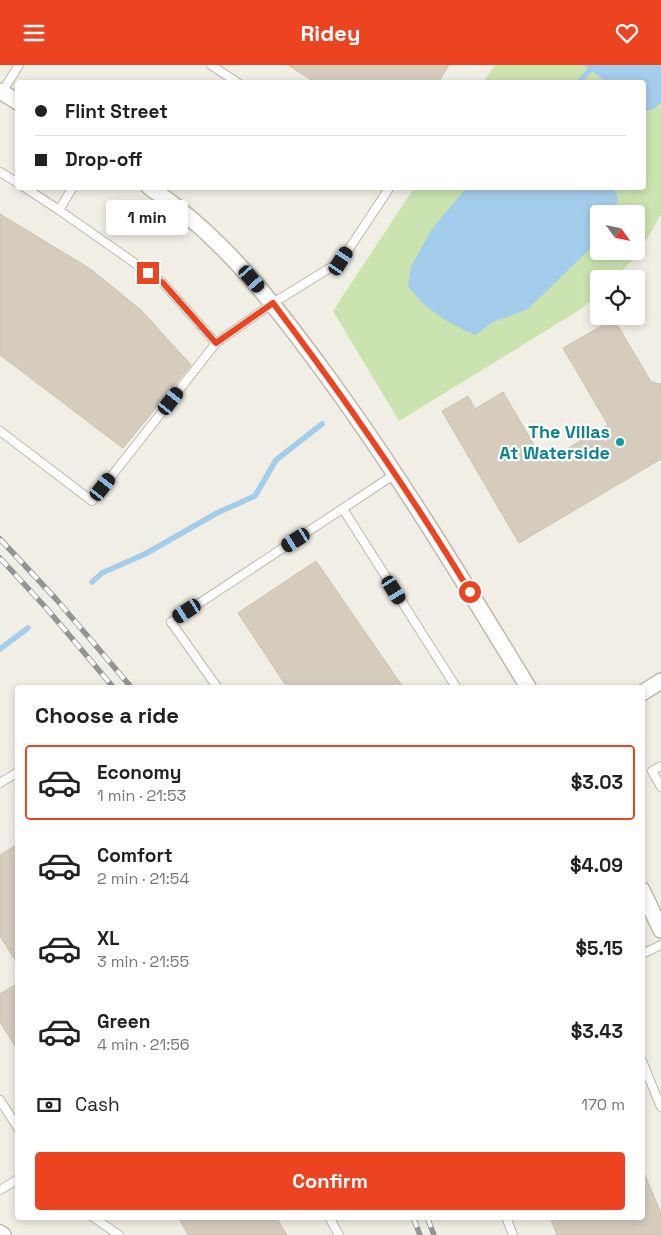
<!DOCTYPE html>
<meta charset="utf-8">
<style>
body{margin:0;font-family:"Space Grotesk",sans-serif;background:#f2f2f2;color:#222;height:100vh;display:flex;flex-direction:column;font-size:19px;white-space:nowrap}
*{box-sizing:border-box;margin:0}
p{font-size:16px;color:#767676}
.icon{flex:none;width:28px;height:28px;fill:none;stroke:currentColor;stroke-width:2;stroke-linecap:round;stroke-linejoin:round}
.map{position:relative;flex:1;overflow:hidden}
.panel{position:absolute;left:15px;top:620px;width:630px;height:535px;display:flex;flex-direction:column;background:#fff;border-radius:5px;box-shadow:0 2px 8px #0003}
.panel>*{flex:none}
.hud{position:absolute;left:15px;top:15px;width:631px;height:110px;border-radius:5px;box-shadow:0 2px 8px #0003;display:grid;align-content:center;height:110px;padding:0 20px;background:#fff}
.needle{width:32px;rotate:123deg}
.controls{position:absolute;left:590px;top:140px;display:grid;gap:10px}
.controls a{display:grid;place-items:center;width:55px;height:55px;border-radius:5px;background:#fff;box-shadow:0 2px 8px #0003;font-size:25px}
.end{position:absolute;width:22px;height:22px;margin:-11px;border:6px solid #ec4420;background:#fff;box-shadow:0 0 0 2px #fff}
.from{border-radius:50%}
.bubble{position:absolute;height:35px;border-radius:5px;background:#fff;box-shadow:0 2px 8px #0003;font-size:16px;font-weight:800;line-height:35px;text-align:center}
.car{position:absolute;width:15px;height:30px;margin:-15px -8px;border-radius:6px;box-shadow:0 0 4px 1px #0007;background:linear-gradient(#222 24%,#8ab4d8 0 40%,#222 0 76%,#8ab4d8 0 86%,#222 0)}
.hud b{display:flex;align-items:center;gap:18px;height:48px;font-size:19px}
.hud b+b{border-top:1px solid #e0e0e0}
.hud i{width:12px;height:12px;background:#222}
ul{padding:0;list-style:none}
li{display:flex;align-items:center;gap:15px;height:75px;margin:0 10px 8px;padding:0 10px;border:2px solid transparent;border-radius:5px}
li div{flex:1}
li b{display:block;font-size:19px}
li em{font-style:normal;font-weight:800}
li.current{border-color:#ec4420}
li>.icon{width:45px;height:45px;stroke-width:1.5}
h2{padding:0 20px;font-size:22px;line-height:60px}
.pay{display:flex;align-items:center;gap:12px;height:55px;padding:0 20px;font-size:19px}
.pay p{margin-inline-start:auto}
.cta{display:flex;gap:10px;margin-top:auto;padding:10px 20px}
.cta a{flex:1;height:58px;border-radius:5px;background:#ec4420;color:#fff;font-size:20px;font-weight:800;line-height:58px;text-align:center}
header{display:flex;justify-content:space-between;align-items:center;height:65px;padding:0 20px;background:#ec4420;color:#fff;font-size:22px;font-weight:800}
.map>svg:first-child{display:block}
.green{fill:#cae3af;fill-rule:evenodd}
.water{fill:#a4cceb}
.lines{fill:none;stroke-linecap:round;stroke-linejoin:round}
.stream{stroke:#a4cceb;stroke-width:5.5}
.building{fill:#d5ccbe;stroke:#ccc1ae}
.service-casing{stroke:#bfb8ab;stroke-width:10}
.minor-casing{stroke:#bfb8ab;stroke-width:18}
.service{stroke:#fff;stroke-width:8}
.minor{stroke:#fff;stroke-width:15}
.rail-casing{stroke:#949494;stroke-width:5.5}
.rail{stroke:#fff;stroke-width:4;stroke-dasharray:11;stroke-linecap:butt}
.route{stroke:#ec4420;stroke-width:6}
.culture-dot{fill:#0f9aa8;stroke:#fff;stroke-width:2}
.labels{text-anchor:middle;stroke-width:4.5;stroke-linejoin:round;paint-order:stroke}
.culture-label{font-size:18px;font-weight:bold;fill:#0d838f;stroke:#fff;text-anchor:end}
</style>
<header><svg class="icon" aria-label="menu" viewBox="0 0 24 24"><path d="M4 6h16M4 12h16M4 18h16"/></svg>Ridey<svg class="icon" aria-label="heart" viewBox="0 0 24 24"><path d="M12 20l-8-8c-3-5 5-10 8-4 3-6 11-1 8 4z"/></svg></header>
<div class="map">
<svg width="661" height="1170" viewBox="0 0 661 1170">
<rect width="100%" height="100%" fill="#f1eee5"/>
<path class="green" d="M495 0H661V149L638 190 613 214H599V227L581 244 399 356 333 246 414 123 644 122V18L483 17ZM599 149H636V186H599Z"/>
<g class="water">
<polygon points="584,0 661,0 661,37 654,44 644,46 644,18 606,17"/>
<path d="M466 123H613L618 132 615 149H599V172L586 188 527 245 493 257 475 270C447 257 426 246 408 221L411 201 432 164Z"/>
</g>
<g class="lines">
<g class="stream">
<polyline points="578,18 590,5"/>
<polyline points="92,517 102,508 145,489 217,448 255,431 276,395 322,359"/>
<polyline points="0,584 28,563"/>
</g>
</g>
<g class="building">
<polygon points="288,0 449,0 438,18 316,18"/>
<polygon points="0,149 89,203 141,245 191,300 123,383 0,290"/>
<polygon points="614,254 651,317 661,319 661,394 519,478 442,346 468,331 475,344 503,327 544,397 608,360 563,283"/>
<polygon points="316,496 403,622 287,622 238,548"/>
<polygon points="18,779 18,900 0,871 0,790"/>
<polygon points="18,918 18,986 0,957 0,929"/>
<polygon points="642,1103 661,1148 661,1170 557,1170 550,1152 642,1152"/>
<polygon points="178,1152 276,1152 287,1170 188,1170"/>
</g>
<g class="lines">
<g class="service-casing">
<g id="service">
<polyline points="211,0 238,18"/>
<polyline points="2,27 19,0"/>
<polyline points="0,107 18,118"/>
<polyline points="24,122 59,145"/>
<polyline points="73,122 59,145 163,218 216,278 273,238 341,196 388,125 387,122"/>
<polyline points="0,366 92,436 216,278"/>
<polyline points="343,444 456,622"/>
<polyline points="217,622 171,557 395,409"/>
<polyline points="661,701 652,706 661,722"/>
<polyline points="0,718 18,707"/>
<polyline points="642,889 661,880"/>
<polyline points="642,996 661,1042"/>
<polyline points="0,1035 18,1063"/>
<polyline points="0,1125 18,1114"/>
<polyline points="93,1152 119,1170"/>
<polyline points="329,1152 339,1170"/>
<polyline points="506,1152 513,1170"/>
</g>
</g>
<g class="minor-casing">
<g id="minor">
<polyline points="0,26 18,37"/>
<path d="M149 122C223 171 276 241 327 311 400 411 464 517 528 622"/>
<polyline points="642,628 661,616"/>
<polyline points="642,825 661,865"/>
<polyline points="0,1168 3,1170"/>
</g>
</g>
<use href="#service" class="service"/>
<use href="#minor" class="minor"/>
<g class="rail-casing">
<g id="rail">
<polyline points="0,474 56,534 131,622"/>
<polyline points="0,493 48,545 113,622"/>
<polyline points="413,1152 420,1170"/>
<polyline points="427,1152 434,1170"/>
</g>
</g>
<use href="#rail" class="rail"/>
</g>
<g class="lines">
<path class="route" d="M148 208 163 218 216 278 273 238C343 331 410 427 470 527"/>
</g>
<circle class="culture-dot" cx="620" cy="377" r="5"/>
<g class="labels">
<g class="culture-label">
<text x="610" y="373">The Villas<tspan x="610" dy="21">At Waterside</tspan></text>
</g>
</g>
</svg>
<div class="controls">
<a><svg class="needle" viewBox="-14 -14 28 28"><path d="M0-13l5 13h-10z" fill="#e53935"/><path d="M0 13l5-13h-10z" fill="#767676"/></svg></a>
<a><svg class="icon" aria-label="locate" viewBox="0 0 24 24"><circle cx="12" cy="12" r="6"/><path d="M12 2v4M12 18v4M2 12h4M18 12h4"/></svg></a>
</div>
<i class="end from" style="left:470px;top:527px"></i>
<i class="end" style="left:148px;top:208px"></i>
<div class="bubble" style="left:106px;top:135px;width:82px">1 min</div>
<i class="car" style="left:341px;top:196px;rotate:33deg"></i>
<i class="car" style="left:252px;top:214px;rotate:139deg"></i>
<i class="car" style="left:171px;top:336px;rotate:38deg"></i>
<i class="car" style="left:103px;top:422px;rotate:38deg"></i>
<i class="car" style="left:296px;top:475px;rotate:237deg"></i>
<i class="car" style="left:394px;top:525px;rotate:148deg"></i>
<i class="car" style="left:187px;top:546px;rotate:237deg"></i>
<div class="hud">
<b><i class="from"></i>Flint Street</b>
<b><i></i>Drop-off</b>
</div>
<section class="panel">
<h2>Choose a ride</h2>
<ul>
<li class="current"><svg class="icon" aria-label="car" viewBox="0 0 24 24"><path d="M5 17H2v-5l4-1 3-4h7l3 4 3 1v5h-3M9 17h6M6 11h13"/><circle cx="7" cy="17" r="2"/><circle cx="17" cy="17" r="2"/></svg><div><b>Economy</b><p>1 min · 21:53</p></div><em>$3.03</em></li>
<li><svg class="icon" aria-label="car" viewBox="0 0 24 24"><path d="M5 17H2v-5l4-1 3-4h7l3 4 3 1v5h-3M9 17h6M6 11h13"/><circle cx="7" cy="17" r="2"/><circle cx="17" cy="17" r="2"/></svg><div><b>Comfort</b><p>2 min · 21:54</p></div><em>$4.09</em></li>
<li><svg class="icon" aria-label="car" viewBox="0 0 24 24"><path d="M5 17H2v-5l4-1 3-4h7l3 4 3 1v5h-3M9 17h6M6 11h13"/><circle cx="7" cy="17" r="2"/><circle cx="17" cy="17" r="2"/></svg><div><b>XL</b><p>3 min · 21:55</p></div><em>$5.15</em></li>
<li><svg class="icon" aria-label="car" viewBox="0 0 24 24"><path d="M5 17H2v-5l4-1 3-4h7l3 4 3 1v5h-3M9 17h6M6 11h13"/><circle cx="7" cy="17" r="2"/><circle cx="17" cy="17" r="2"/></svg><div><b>Green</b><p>4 min · 21:56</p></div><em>$3.43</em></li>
</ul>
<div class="pay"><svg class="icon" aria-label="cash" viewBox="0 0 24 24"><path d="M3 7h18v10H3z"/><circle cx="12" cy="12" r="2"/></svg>Cash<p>170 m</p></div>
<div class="cta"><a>Confirm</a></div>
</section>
</div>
